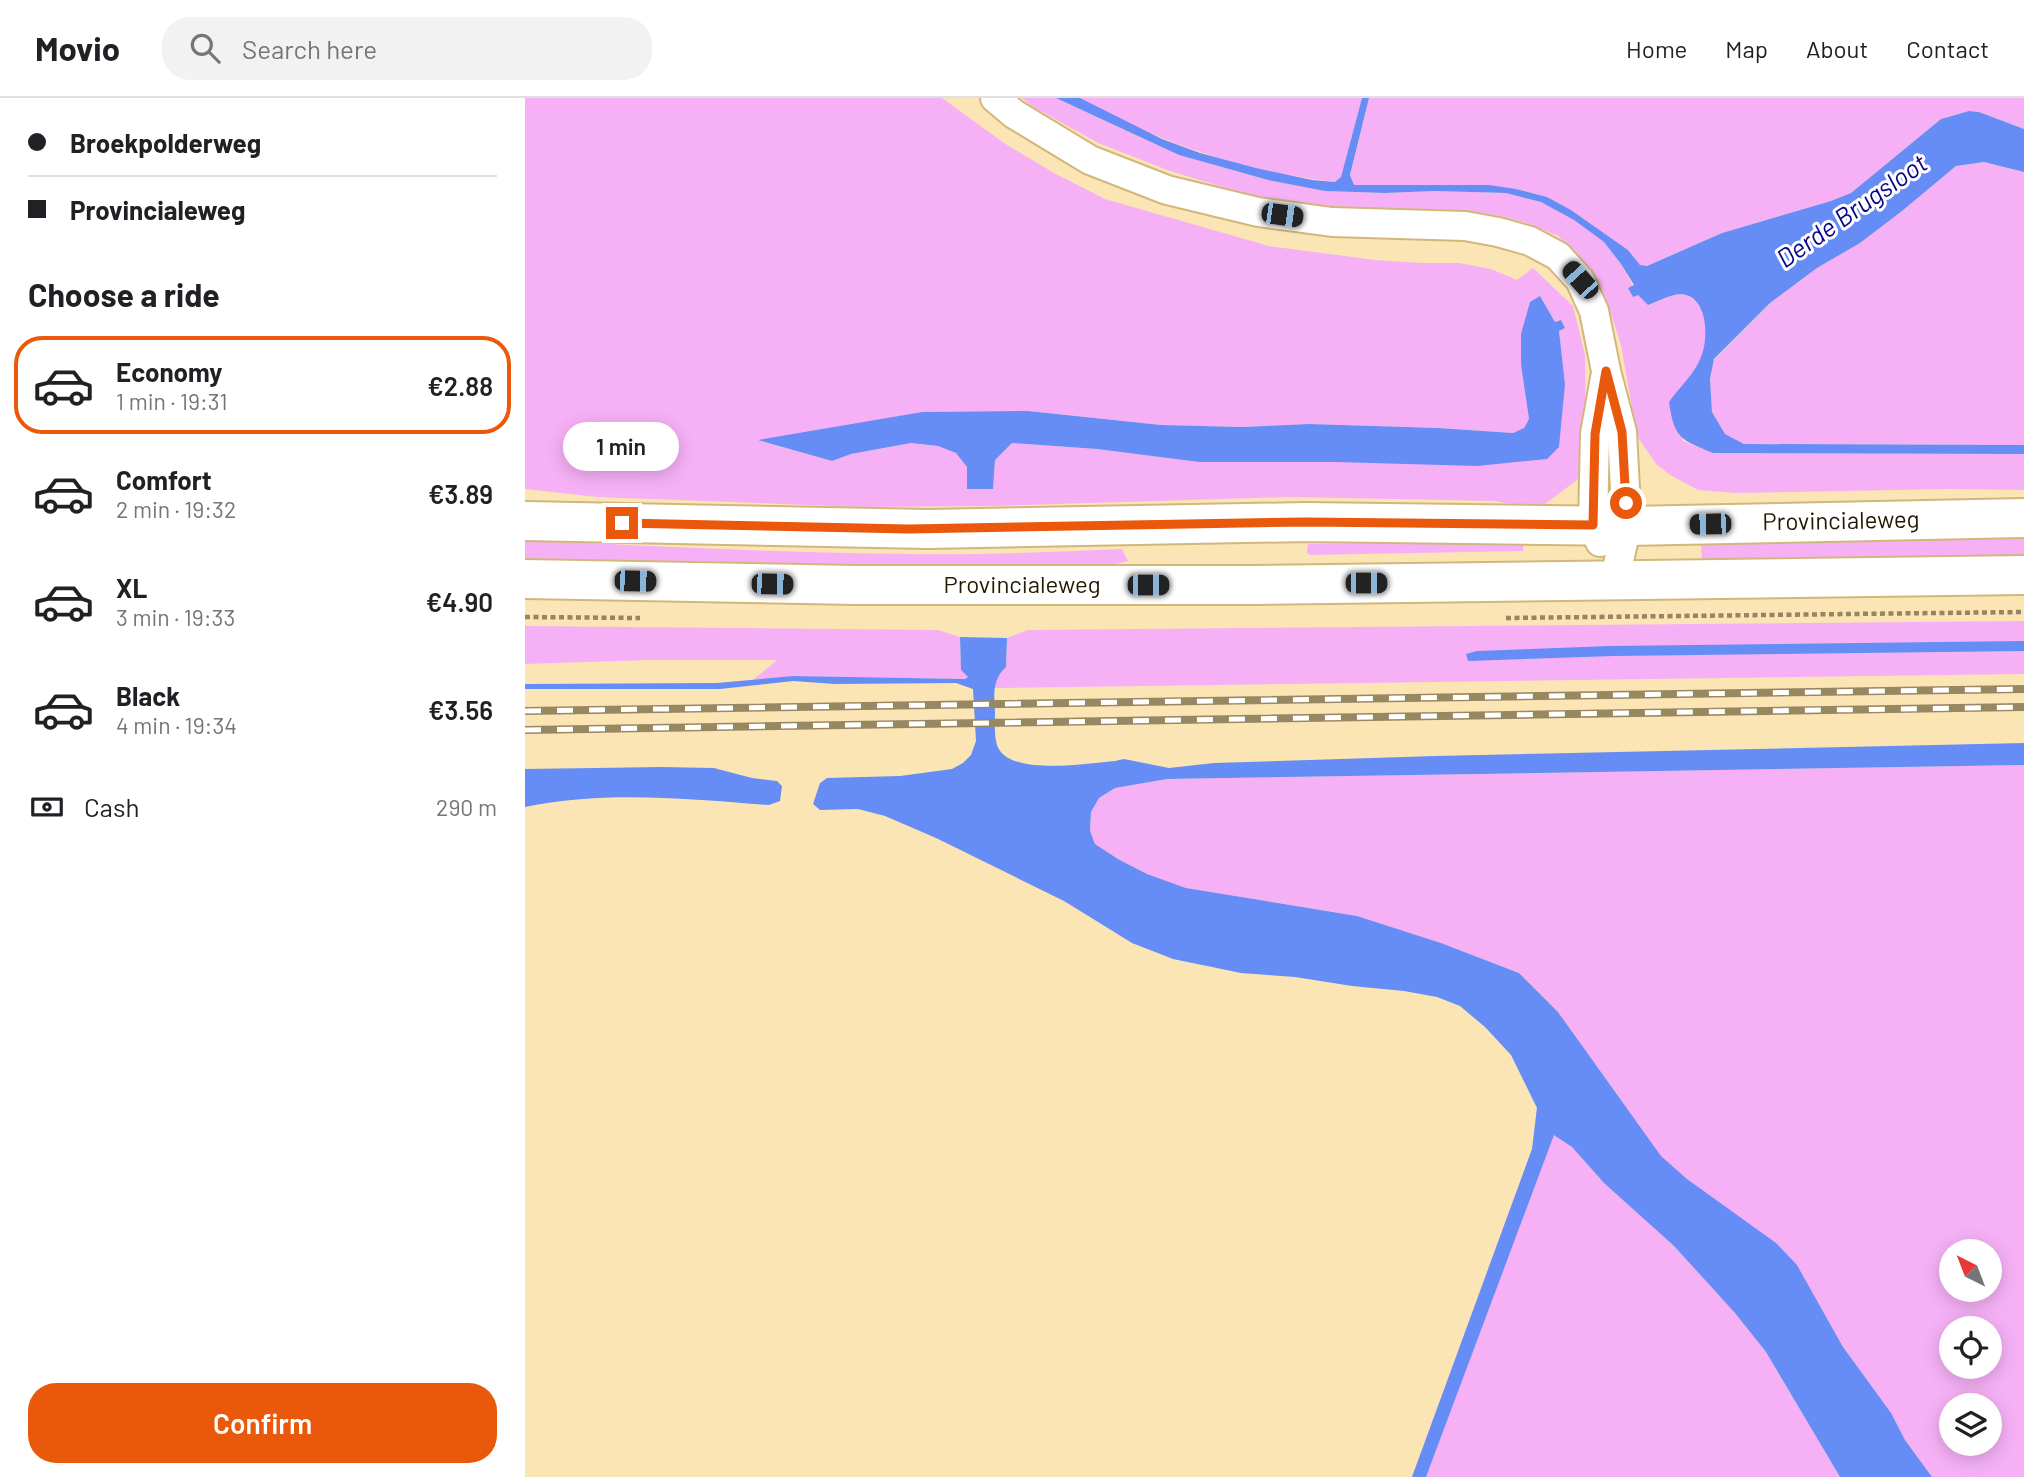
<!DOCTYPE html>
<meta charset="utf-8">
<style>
body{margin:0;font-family:Barlow,sans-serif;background:#f2f2f2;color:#202124;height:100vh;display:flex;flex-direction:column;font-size:26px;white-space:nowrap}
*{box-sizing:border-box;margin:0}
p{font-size:23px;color:#757577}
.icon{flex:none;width:38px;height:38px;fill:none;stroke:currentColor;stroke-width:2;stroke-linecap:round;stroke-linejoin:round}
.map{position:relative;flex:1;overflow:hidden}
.details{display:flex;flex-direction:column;background:#fff;width:525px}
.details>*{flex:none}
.top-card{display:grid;align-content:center;height:154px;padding:0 28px;background:#fff}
.needle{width:46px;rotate:318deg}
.buttons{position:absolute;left:1414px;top:1141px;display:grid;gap:14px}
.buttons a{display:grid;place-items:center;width:63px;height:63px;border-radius:50%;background:#fff;box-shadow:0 4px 18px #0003;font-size:35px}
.end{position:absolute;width:32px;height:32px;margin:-16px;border:9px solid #ea580c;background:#fff;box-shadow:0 0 0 4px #fff}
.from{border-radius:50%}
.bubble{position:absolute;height:49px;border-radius:24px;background:#fff;box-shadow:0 4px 18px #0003;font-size:23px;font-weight:600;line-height:49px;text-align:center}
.car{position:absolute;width:21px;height:42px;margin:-21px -10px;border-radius:9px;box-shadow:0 0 5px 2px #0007;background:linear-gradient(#222 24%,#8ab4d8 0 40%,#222 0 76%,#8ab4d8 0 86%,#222 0)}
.top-card b{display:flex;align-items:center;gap:24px;height:66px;font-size:26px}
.top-card b+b{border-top:2px solid #e0e0e0}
.top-card i{width:18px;height:18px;background:#202124}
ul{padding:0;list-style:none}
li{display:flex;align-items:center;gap:21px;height:98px;margin:0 14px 10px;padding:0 14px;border:4px solid transparent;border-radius:28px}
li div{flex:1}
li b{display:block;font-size:26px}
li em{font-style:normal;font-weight:600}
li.current{border-color:#ea580c}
li>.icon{width:63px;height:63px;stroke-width:1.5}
h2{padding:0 28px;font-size:32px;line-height:84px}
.pay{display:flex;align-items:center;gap:18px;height:77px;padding:0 28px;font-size:26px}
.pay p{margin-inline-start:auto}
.cta{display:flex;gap:14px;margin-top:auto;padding:14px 28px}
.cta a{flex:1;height:80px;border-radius:28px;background:#ea580c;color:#fff;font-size:28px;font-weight:600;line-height:80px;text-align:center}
header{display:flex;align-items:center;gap:42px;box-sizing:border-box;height:98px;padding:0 35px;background:#fff;border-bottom:2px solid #e0e0e0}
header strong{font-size:33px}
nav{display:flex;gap:38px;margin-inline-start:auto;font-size:24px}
.search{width:490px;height:63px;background:#f2f2f2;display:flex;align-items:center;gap:18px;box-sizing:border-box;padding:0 24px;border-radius:28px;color:#757577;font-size:26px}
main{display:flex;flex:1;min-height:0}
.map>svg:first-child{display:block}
.green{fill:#f6b1f6;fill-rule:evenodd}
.water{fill:#668df6}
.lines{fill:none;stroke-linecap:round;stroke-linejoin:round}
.minor-casing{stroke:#d2b77a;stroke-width:32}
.primary-casing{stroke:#d2b77a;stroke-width:42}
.path{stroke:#968560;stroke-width:4.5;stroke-dasharray:5 3.5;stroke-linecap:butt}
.minor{stroke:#fff;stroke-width:28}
.primary{stroke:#fff;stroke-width:38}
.rail-casing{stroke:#988862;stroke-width:8}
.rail{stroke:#fff;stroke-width:5;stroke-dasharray:16;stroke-linecap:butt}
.route{stroke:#ea580c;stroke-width:9}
.labels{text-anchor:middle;stroke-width:6;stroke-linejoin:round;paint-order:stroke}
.street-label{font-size:24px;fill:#231901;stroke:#fff}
.water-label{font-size:26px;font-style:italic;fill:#0a0689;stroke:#fff}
</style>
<header>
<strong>Movio</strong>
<div class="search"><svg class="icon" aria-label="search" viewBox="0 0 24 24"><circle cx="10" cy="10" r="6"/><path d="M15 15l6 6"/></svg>Search here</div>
<nav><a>Home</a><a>Map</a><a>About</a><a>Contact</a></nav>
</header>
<main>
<section class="details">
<div class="top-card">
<b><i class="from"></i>Broekpolderweg</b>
<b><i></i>Provincialeweg</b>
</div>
<h2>Choose a ride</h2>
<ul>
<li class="current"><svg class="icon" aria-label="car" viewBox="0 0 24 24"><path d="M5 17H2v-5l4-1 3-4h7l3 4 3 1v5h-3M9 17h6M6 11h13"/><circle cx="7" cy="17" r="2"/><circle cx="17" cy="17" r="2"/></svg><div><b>Economy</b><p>1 min · 19:31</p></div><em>€2.88</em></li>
<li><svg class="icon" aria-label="car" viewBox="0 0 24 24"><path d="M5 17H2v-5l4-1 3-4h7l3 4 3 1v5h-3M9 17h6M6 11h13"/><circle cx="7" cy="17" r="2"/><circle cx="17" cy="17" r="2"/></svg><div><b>Comfort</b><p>2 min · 19:32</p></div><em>€3.89</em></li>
<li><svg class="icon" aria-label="car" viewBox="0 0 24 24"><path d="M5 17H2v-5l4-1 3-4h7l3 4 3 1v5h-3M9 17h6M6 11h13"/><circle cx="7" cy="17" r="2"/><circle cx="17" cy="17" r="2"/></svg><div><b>XL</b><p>3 min · 19:33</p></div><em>€4.90</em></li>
<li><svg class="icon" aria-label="car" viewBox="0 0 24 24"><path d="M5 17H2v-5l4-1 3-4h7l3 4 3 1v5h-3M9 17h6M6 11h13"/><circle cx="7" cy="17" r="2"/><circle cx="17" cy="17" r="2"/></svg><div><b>Black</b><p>4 min · 19:34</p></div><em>€3.56</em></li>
</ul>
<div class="pay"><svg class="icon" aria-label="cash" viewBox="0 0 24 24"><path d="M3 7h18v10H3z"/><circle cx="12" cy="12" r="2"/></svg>Cash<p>290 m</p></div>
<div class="cta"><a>Confirm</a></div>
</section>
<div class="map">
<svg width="1499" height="1379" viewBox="0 0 1499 1379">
<rect width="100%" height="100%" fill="#fbe5b4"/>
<g class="green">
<path d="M0 0H417L479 45 529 75 580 101 744 148 850 162 897 165H934L966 171 992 182 1008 170 1048 208 1060 257 1061 354 1052 382 1020 406 1000 408 968 403 767 399 470 408 336 409 73 399 0 391ZM1015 198 1030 224 1036 222 1040 230 1034 233 1040 286 1022 361 811 364H674L572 351 487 345 470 362 468 390 443 391 442 369 431 355 413 348 386 345 326 356 307 363 235 343 397 314 503 313 636 327 716 329 784 326 913 330 988 335 999 330 1004 321 1001 296Z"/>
<path d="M497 0H531L654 57 743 82 800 93 860 95 910 93 981 95 1016 104 1049 122 1079 144 1096 166 1113 197 1123 207C1131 204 1141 198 1149 197 1181 191 1185 234 1178 255 1173 270 1164 281 1153 292L1158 343 1188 355 1499 356V392L1424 391 1211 395 1173 392 1145 377 1131 366 1112 338 1096 247 1084 209 1076 188 1052 155 1033 138 1002 125 972 117 849 112 762 104 717 95 645 73 573 45 507 8Z"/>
<path d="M555 0H837L816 79 811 84C721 74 633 45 555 0Z"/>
<polygon points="844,0 1499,0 1499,31 1454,14 1444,13 1416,21 1326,95 1306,103 1197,135 1122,168 1115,167 1103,152 1046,112 1022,99 991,91 829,87 825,78"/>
<polygon points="1459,64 1499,74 1499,347 1219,346 1200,336 1187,314 1185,281 1189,262 1245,205 1292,170 1335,145 1377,113 1431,68"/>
<polygon points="1499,437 1499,462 1177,467 1176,441"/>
<path d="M0 442C128 448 256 455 384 456 455 457 526 454 597 451L603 463 591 466 529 470 0 466Z"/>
<polygon points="999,443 998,453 785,457 782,455 783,446"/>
<polygon points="1499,523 1499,576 469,590 472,579 481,569 482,540 503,532"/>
<polygon points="0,528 413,532 435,539 436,572 444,580 440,581 268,578 228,582 252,562 124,562 0,566"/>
<path d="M1499 667V1379H1407L1380 1342 1365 1315 1318 1249 1272 1167 1162 1081 1136 1058 1033 914 994 875 916 845 832 818 661 790 622 776 593 761 570 746 565 733 566 714 574 700 590 690 642 681ZM1426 1153H1465V1192H1426ZM1426 1230H1465V1269H1426ZM1426 1307H1465V1346H1426Z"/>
<polygon points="1012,1010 1029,1036 1047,1049 1079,1085 1149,1148 1210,1215 1241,1254 1315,1379 887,1379 1007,1052"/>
</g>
<g class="water">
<path d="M531 0H555L637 41 675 55 731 70 787 82 810 84 816 79 837 0H844L825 77 829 87H964L991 91 1022 99 1046 112 1103 152 1115 167 1122 168 1197 135 1306 103 1326 95 1416 21 1444 13 1454 14 1499 31V74L1459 64 1431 68 1377 113 1335 145 1292 170 1245 205 1189 261 1185 281 1187 314 1200 336 1219 346 1499 347V356L1188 355C1156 342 1149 340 1144 304 1155 288 1169 277 1176 259 1185 238 1182 190 1149 197 1140 199 1131 204 1123 207L1113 197 1108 199 1103 190 1109 187 1096 166 1079 144 1049 122 1016 104 981 95 910 93 860 95 800 93 743 82 654 57Z"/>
<polygon points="1015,198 1030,224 1036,222 1040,230 1034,233 1040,286 1034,349 1022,361 952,368 811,364 674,364 572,351 487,345 470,362 468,391 442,391 442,369 431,355 413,348 386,345 326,356 307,363 233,342 397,314 503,313 636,327 716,329 784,326 913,330 988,335 999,330 1004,321 996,266 996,236 1005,204"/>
<path d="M435 539 482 540 481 569C467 582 469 596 470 615 470 624 469 638 472 647 482 679 564 665 590 663L599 661 644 670 689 665 910 658 1499 645V667L642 681 590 690 574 700 566 714 565 733 570 746 593 761 622 776 661 790 832 818 916 845 994 875 1033 914 1136 1058 1162 1081 1251 1145 1272 1167 1318 1249 1366 1315 1380 1342 1407 1379H1315L1241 1254 1210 1215 1149 1148 1079 1085 1047 1049 1029 1037 901 1379H887L1007 1051 1012 1010 986 957 960 929 935 908 912 899 879 893 827 888 770 879 716 875 648 861 607 845 539 803 411 740 360 718 333 711 295 712 288 706 295 685 302 680 375 678 427 671 438 665 446 657 451 643 448 591 431 585 310 586 268 583 195 591H0V586L192 585 268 578 440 581 443 579 436 572Z"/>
<polygon points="1499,543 1499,553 1089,558 943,563 941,556 952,553 1084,548"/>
<path d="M137 669 189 670 227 680 252 683 257 688 255 703 244 707C163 701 80 692 0 709V671Z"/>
</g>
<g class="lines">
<g class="minor-casing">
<g id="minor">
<polyline points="470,0 489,16 565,62 642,92 733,114 807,124 940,128 973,134 1005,143 1033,158 1055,182 1069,213 1081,273 1097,334 1102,428 1089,483"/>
<polyline points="1075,444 1068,427 1070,336 1080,280"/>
</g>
</g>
<g class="primary-casing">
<g id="primary">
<polyline points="0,423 403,431 780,424 1102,428 1499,420"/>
<polyline points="0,481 330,487 730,487 1499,477"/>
</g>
</g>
<g class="path">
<polyline points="0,519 115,520"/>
<polyline points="981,520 1499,514"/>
</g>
<use href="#minor" class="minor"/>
<use href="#primary" class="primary"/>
<g class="rail-casing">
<g id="rail">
<polyline points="0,613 1499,591"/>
<polyline points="0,632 1499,609"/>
</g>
</g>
<use href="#rail" class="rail"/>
</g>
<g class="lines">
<polyline class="route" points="97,425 384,431 780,424 1068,427 1070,336 1081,273 1097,334 1101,405"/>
</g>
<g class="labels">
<g class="street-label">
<text transform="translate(1316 423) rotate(-1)" y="8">Provincialeweg</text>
<text x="497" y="495">Provincialeweg</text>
</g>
<g class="water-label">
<text transform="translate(1327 113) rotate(-35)" y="9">Derde Brugsloot</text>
</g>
</g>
</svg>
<div class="buttons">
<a><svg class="needle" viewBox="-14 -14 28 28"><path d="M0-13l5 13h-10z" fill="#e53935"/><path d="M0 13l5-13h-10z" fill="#757577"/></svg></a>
<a><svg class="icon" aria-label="locate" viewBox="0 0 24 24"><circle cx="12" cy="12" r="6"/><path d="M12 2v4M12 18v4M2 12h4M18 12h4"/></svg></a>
<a><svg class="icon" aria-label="layers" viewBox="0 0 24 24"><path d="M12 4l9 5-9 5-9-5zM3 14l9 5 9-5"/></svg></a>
</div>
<i class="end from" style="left:1101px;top:405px"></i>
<i class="end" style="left:97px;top:425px"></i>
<div class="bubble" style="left:38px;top:324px;width:116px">1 min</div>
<i class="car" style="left:757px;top:117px;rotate:98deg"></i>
<i class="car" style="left:1055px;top:182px;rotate:318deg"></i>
<i class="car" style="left:1185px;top:426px;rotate:269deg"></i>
<i class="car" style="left:110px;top:483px;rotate:91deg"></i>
<i class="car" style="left:841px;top:485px;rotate:90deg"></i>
<i class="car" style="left:247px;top:486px;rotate:91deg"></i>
<i class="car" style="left:623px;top:487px;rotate:90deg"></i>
</div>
</main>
